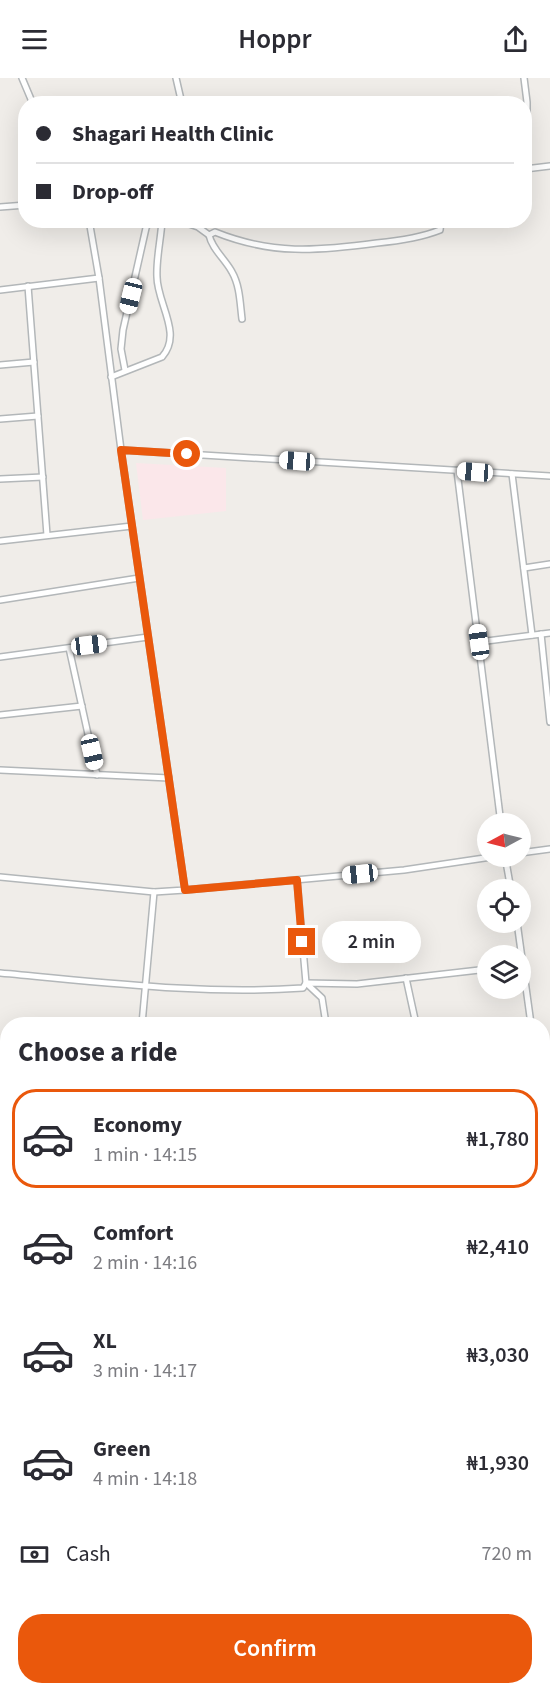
<!DOCTYPE html>
<meta charset="utf-8">
<style>
body{margin:0;font-family:"Source Sans 3",sans-serif;background:#f7f7f7;color:#2b2b33;height:100vh;display:flex;flex-direction:column;font-size:22px;white-space:nowrap}
*{box-sizing:border-box;margin:0}
p{font-size:20px;color:#7c7c81}
.icon{flex:none;width:33px;height:33px;fill:none;stroke:currentColor;stroke-width:2;stroke-linecap:round;stroke-linejoin:round}
.map{position:relative;flex:1;overflow:hidden}
.sheet{position:absolute;left:0px;top:939px;width:550px;height:678px;display:flex;flex-direction:column;background:#fff;border-radius:24px 24px 0 0;box-shadow:0 6px 24px #0002}
.sheet>*{flex:none}
.top-card{position:absolute;left:18px;top:18px;width:514px;height:132px;border-radius:24px;box-shadow:0 6px 24px #0002;display:grid;align-content:center;height:132px;padding:0 18px;background:#fff}
.needle{width:39px;rotate:263deg}
.fabs{position:absolute;left:477px;top:735px;display:grid;gap:12px}
.fabs a{display:grid;place-items:center;width:54px;height:54px;border-radius:50%;background:#fff;box-shadow:0 6px 24px #0002;font-size:30px}
.end{position:absolute;width:27px;height:27px;margin:-14px;border:8px solid #ea580c;background:#fff;box-shadow:0 0 0 3px #fff}
.from{border-radius:50%}
.bubble{position:absolute;height:42px;border-radius:21px;background:#fff;box-shadow:0 6px 24px #0002;font-size:20px;font-weight:600;line-height:42px;text-align:center}
.car{position:absolute;width:18px;height:36px;margin:-18px -9px;border-radius:8px;box-shadow:0 0 4px 2px #0007;background:linear-gradient(#fff 24%,#345 0 40%,#fff 0 76%,#345 0 86%,#fff 0)}
.top-card b{display:flex;align-items:center;gap:21px;height:57px;font-size:22px}
.top-card b+b{border-top:2px solid #e1e1e2}
.top-card i{width:15px;height:15px;background:#2b2b33}
ul{padding:0;list-style:none}
li{display:flex;align-items:center;gap:18px;height:99px;margin:0 12px 9px;padding:0 6px;border:3px solid transparent;border-radius:24px}
li div{flex:1}
li b{display:block;font-size:22px}
li em{font-style:normal;font-weight:600}
li.on{border-color:#ea580c}
li>.icon{width:54px;height:54px;stroke-width:1.5}
h2{padding:0 18px;font-size:27px;line-height:72px}
.pay{display:flex;align-items:center;gap:15px;height:66px;padding:0 18px;font-size:22px}
.pay p{margin-inline-start:auto}
.action{display:flex;gap:12px;margin-top:auto;padding:12px 18px}
.action a{flex:1;height:69px;border-radius:24px;background:#ea580c;color:#fff;font-size:24px;font-weight:600;line-height:69px;text-align:center}
header{display:flex;justify-content:space-between;align-items:center;height:78px;padding:0 18px;background:#fff;font-size:27px;font-weight:600}
.map>svg:first-child{display:block}
.medical{fill:#fbe7ea}
.lines{fill:none;stroke-linecap:round;stroke-linejoin:round}
.street-casing{stroke:#b3b7b9;stroke-width:8}
.street{stroke:#fff;stroke-width:5}
.route{stroke:#ea580c;stroke-width:8}
</style>
<header><svg class="icon" aria-label="menu" viewBox="0 0 24 24"><path d="M4 6h16M4 12h16M4 18h16"/></svg>Hoppr<svg class="icon" aria-label="share" viewBox="0 0 24 24"><path d="M12 15V3M7 8l5-5 5 5M5 13v7h14v-7"/></svg></header>
<div class="map">
<svg width="550" height="1617" viewBox="0 0 550 1617">
<rect width="100%" height="100%" fill="#f0ede9"/>
<polygon class="medical" points="136,385 226,390 226,433 143,442"/>
<g class="lines">
<g class="street-casing">
<g id="street">
<polyline points="22,0 33,26"/>
<polyline points="176,0 182,26"/>
<polyline points="524,0 527,24 527,91"/>
<polyline points="525,91 550,88"/>
<polyline points="0,129 26,127"/>
<polyline points="89,142 99,200 121,372"/>
<path d="M177 142 198 149 209 157 215 154C272 177 317 173 377 165 398 163 420 160 440 152L441 142"/>
<path d="M209 157C212 171 225 181 232 194 240 208 240 225 242 241"/>
<polyline points="28,208 47,457"/>
<polyline points="0,212 99,200"/>
<polyline points="0,287 34,284"/>
<polyline points="125,292 121,271 123,252 146,150 150,142"/>
<path d="M111 299 162 279C183 256 157 225 157 199 156 181 161 161 162 142"/>
<polyline points="0,341 38,338"/>
<polyline points="457,393 501,746"/>
<polyline points="512,396 532,557"/>
<polyline points="0,401 43,399"/>
<polyline points="0,463 132,448"/>
<polyline points="524,490 550,486"/>
<polyline points="0,522 139,500"/>
<polyline points="541,556 550,644"/>
<polyline points="479,564 550,555"/>
<polyline points="69,570 97,697"/>
<polyline points="0,579 148,559"/>
<polyline points="0,637 82,628"/>
<polyline points="0,692 169,700"/>
<polyline points="520,775 550,771"/>
<polyline points="505,778 511,812"/>
<polyline points="0,799 154,814 185,812 121,372 550,398"/>
<polyline points="297,802 306,905 322,920 326,946"/>
<polyline points="185,812 404,792 498,778"/>
<polyline points="517,844 531,946"/>
<path d="M0 895C101 904 202 917 303 910L306 905 357 906 488 891"/>
<polyline points="406,900 416,946"/>
<polyline points="142,946 154,814"/>
<polyline points="0,988 8,989"/>
<polyline points="543,1043 550,1102"/>
<polyline points="0,1070 8,1078"/>
<polyline points="0,1150 8,1161"/>
<polyline points="543,1153 550,1153"/>
<polyline points="0,1188 8,1190"/>
<polyline points="0,1232 8,1230"/>
<polyline points="543,1277 550,1276"/>
<polyline points="0,1409 8,1411"/>
<polyline points="190,1610 191,1617"/>
</g>
</g>
<use href="#street" class="street"/>
</g>
<g class="lines">
<polyline class="route" points="187,376 121,372 185,812 297,802 302,864"/>
</g>
</svg>
<div class="fabs">
<a><svg class="needle" viewBox="-14 -14 28 28"><path d="M0-13l5 13h-10z" fill="#e53935"/><path d="M0 13l5-13h-10z" fill="#7c7c81"/></svg></a>
<a><svg class="icon" aria-label="locate" viewBox="0 0 24 24"><circle cx="12" cy="12" r="6"/><path d="M12 2v4M12 18v4M2 12h4M18 12h4"/></svg></a>
<a><svg class="icon" aria-label="layers" viewBox="0 0 24 24"><path d="M12 4l9 5-9 5-9-5zM3 14l9 5 9-5"/></svg></a>
</div>
<i class="end from" style="left:187px;top:376px"></i>
<i class="end" style="left:302px;top:864px"></i>
<div class="bubble" style="left:322px;top:843px;width:99px">2 min</div>
<i class="car" style="left:131px;top:218px;rotate:194deg"></i>
<i class="car" style="left:297px;top:383px;rotate:274deg"></i>
<i class="car" style="left:475px;top:394px;rotate:274deg"></i>
<i class="car" style="left:479px;top:564px;rotate:352deg"></i>
<i class="car" style="left:89px;top:567px;rotate:83deg"></i>
<i class="car" style="left:92px;top:674px;rotate:167deg"></i>
<i class="car" style="left:360px;top:796px;rotate:264deg"></i>
<div class="top-card">
<b><i class="from"></i>Shagari Health Clinic</b>
<b><i></i>Drop-off</b>
</div>
<section class="sheet">
<h2>Choose a ride</h2>
<ul>
<li class="on"><svg class="icon" aria-label="car" viewBox="0 0 24 24"><path d="M5 17H2v-5l4-1 3-4h7l3 4 3 1v5h-3M9 17h6M6 11h13"/><circle cx="7" cy="17" r="2"/><circle cx="17" cy="17" r="2"/></svg><div><b>Economy</b><p>1 min · 14:15</p></div><em>₦1,780</em></li>
<li><svg class="icon" aria-label="car" viewBox="0 0 24 24"><path d="M5 17H2v-5l4-1 3-4h7l3 4 3 1v5h-3M9 17h6M6 11h13"/><circle cx="7" cy="17" r="2"/><circle cx="17" cy="17" r="2"/></svg><div><b>Comfort</b><p>2 min · 14:16</p></div><em>₦2,410</em></li>
<li><svg class="icon" aria-label="car" viewBox="0 0 24 24"><path d="M5 17H2v-5l4-1 3-4h7l3 4 3 1v5h-3M9 17h6M6 11h13"/><circle cx="7" cy="17" r="2"/><circle cx="17" cy="17" r="2"/></svg><div><b>XL</b><p>3 min · 14:17</p></div><em>₦3,030</em></li>
<li><svg class="icon" aria-label="car" viewBox="0 0 24 24"><path d="M5 17H2v-5l4-1 3-4h7l3 4 3 1v5h-3M9 17h6M6 11h13"/><circle cx="7" cy="17" r="2"/><circle cx="17" cy="17" r="2"/></svg><div><b>Green</b><p>4 min · 14:18</p></div><em>₦1,930</em></li>
</ul>
<div class="pay"><svg class="icon" aria-label="cash" viewBox="0 0 24 24"><path d="M3 7h18v10H3z"/><circle cx="12" cy="12" r="2"/></svg>Cash<p>720 m</p></div>
<div class="action"><a>Confirm</a></div>
</section>
</div>
